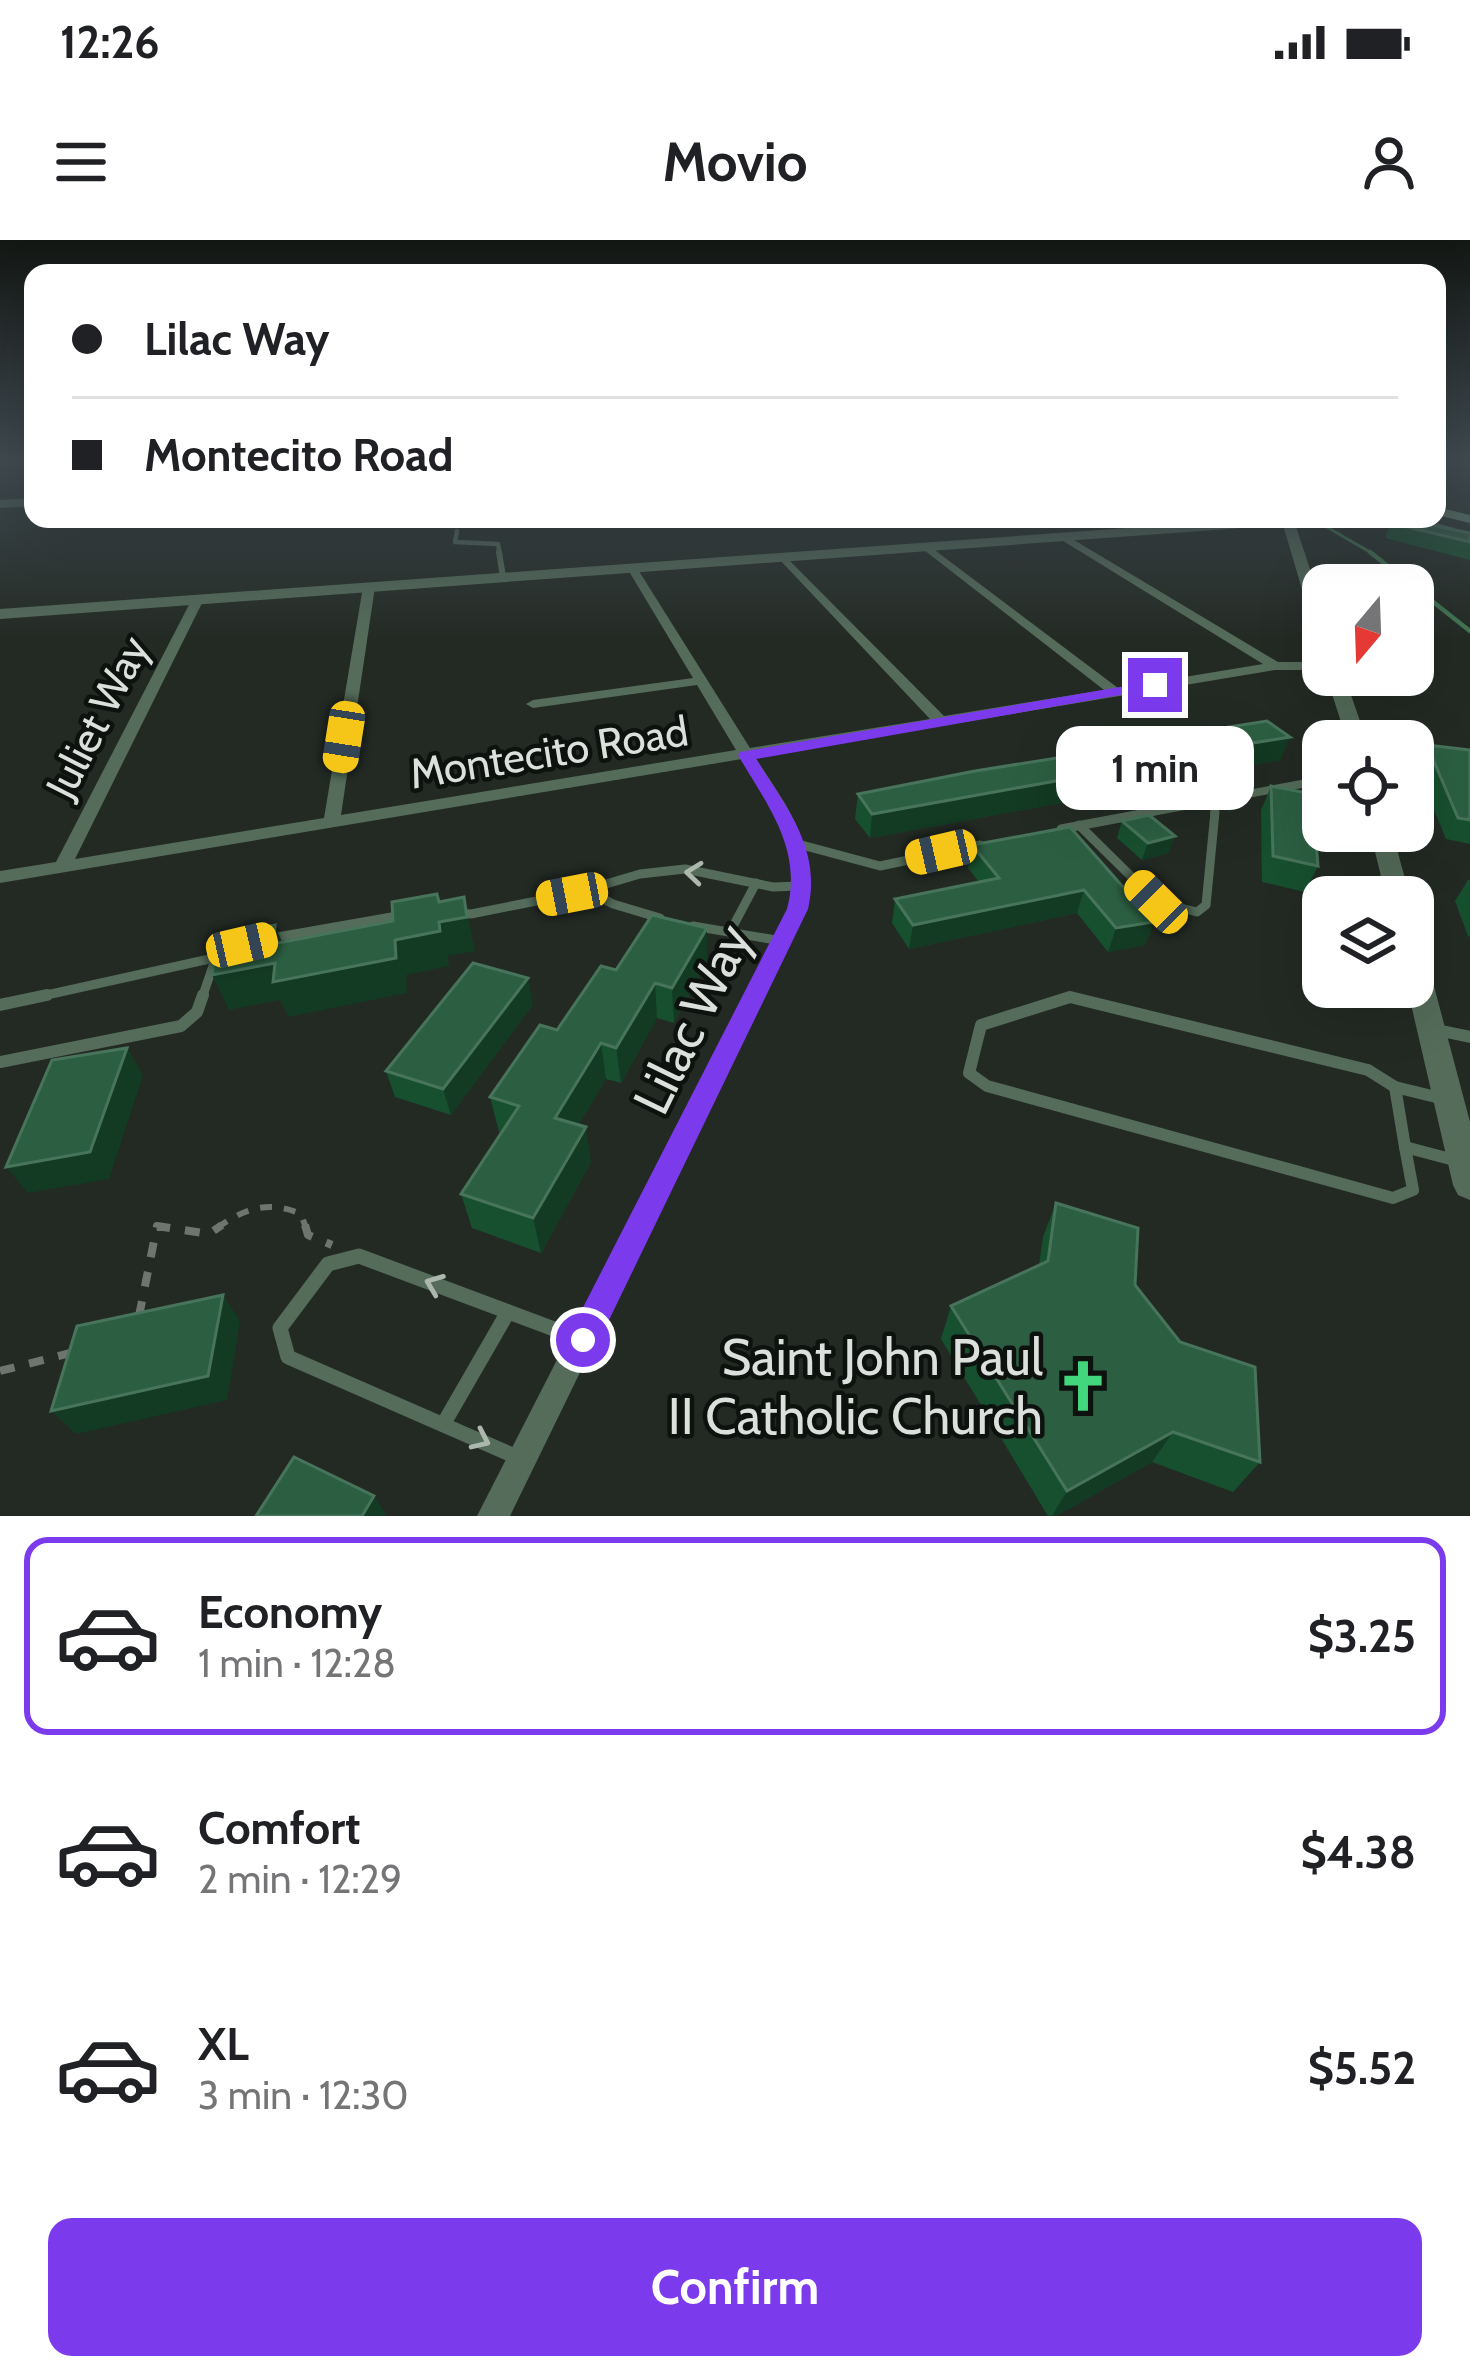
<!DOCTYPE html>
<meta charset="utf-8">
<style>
body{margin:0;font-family:Cabin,sans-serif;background:#f6f6f6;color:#202124;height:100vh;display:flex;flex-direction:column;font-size:45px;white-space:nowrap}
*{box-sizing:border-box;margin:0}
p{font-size:39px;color:#757577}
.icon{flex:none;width:66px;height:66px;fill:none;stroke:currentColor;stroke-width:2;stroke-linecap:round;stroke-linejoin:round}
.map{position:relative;height:1276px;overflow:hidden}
.sheet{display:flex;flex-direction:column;background:#fff;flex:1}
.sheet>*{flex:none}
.hud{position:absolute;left:24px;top:24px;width:1422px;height:264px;border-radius:24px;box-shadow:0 12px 48px #0002;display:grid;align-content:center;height:264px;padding:0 48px;background:#fff}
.needle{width:78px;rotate:199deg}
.controls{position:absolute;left:1302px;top:324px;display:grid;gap:24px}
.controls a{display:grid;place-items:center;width:132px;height:132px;border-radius:24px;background:#fff;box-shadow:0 12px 48px #0002;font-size:60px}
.end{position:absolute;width:54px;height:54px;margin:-27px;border:15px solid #7c3aed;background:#fff;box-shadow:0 0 0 6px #fff}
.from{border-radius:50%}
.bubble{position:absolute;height:84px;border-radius:24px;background:#fff;box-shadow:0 12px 48px #0002;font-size:39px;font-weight:700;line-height:84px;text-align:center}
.car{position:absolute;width:36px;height:72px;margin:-36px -18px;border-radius:15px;box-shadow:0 0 9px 3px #0007;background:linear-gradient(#f5c518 24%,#345 0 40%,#f5c518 0 76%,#345 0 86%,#f5c518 0)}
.hud b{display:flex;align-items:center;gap:42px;height:114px;font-size:45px}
.hud b+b{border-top:3px solid #e0e0e0}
.hud i{width:30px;height:30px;background:#202124}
ul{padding:21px 0 0;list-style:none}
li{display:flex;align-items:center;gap:36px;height:198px;margin:0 24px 18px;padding:0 24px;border:6px solid transparent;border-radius:24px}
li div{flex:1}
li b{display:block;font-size:45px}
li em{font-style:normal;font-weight:700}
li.on{border-color:#7c3aed}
li>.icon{width:108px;height:108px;stroke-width:1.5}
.primary-button{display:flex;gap:24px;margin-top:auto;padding:24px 48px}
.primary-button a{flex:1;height:138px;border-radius:24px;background:#7c3aed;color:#fff;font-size:48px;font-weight:700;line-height:138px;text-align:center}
.status{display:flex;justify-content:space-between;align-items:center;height:84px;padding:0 60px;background:#fff;direction:ltr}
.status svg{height:33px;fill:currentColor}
header{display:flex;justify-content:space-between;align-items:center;height:156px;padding:0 48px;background:#fff;font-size:54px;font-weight:700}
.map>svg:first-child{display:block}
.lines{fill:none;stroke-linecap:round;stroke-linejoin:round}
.stream-far1{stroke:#417852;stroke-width:3}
.stream{stroke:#417852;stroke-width:4.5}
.path-far1{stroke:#6e746f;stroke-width:6;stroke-dasharray:12 12;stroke-linecap:butt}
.path{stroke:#6e746f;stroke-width:8;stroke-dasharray:15 15;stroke-linecap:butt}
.service-far5{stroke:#556c5a;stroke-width:4.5}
.service-far4{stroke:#556c5a;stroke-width:6}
.service-far3{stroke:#556c5a;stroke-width:8}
.service-far2{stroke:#556c5a;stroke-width:9}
.service-far1{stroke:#556c5a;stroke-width:12}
.service{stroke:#556c5a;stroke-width:15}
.minor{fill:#556c5a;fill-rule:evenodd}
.tertiary{fill:#556c5a;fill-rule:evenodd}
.secondary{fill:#6d9276;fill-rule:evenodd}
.wall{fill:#17502f}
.shaded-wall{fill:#133a23}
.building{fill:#2c5f42;stroke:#47745a;stroke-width:3}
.oneway{stroke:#acb7ae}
.route{fill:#7c3aed}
.labels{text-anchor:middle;stroke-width:9;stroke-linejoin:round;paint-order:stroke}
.street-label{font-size:42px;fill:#dbe0dc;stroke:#0e120f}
.near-street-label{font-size:51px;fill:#dbe0dc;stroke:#0e120f}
.near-poi-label{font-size:51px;fill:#dbe0dc;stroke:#0e120f;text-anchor:end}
</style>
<div class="status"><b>12:26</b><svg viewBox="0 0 49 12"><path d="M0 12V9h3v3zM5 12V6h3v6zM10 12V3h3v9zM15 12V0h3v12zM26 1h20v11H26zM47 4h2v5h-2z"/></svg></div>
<header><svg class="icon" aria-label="menu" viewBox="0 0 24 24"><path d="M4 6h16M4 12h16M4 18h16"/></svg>Movio<svg class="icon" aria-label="person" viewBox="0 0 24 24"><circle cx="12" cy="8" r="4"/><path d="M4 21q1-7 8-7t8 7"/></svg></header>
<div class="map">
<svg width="1470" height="1276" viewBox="0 0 1470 1276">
<rect width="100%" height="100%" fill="#232a24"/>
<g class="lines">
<polyline class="stream-far1" points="1313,279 1375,315"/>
<polyline class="stream" points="1370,312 1470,391"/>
<g class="path-far1">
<polyline points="157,988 168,988"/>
<path d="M217 988C245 968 269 960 301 974L306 988"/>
</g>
<g class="path">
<polyline points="305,985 308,995 332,1005"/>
<polyline points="139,1076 157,986 209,994 222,985"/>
<polyline points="0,1131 74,1112"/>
</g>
<g class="service-far5">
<polyline points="1354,279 1401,286"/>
<polyline points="1438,286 1453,290"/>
<polyline points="457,291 455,302 498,304 500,315"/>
</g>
<polyline class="service-far4" points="499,312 503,337"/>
<g class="service-far3">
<polyline points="1136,575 1323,540"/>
<polyline points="1214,575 1216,558"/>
</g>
<g class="service-far2">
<polyline points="1079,585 1157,662 1197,672 1206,665 1215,572"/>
<polyline points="1061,589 1152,572"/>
<polyline points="798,604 880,626 980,605"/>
<polyline points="587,650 613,664 660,678"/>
<polyline points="456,673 471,674 572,654 640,634 685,629 773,647 798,646"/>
<polyline points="693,686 782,701"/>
<polyline points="730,692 756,643"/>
<polyline points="272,698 403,675"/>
<polyline points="33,758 223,716"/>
<polyline points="202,758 215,720"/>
<polyline points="1068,758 1073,758"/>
</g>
<g class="service-far1">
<polyline points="0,765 47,755"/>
<polyline points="1437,790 1470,797"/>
<polyline points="0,822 181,786 197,772 203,755"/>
<polyline points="1395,847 1368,830 1070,757 981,785 969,833 987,846 1393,958 1413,950 1405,907"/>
<polyline points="1444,859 1395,847 1405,907 1454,920"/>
</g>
<g class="service">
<polyline points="444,1183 508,1072"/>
<polyline points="517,1217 288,1117 280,1088 328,1024 359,1016 578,1098"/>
</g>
<path class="minor" d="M1064 294 1278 422H1323V430H1275L755 517C787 567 820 606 806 669L510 1276H477L788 669C802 607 772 570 742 519L0 643V631L56 622 192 359 198 356 204 359 75 619 324 578 363 347 369 344 375 347 341 575 736 510 697 445 533 468 526 464 533 460 693 438 627 328 632 325 637 328 750 508 930 479 779 319 778 317 783 314 944 476 1104 450 924 310V306L928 305 1118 448 1263 424 1060 299 1059 297Z"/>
<g class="tertiary">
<polygon points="33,258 33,266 0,268 0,260"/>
<polygon points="1253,279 1312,279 1295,284 1323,368 1323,398 1315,393 1283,285 0,379 0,369"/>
<polygon points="1326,435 1344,435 1367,501 1347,501"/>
<polygon points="1370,591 1392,591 1410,657 1386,657"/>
<polygon points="1413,707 1422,710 1426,716 1470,882 1470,960 1458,955 1453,945 1407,747 1413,747"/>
</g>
<polygon class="secondary" points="1437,267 1470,275 1470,283 1437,275"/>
</g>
<g class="wall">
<polygon points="1391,283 1470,293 1470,320 1385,298"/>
<polygon points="1290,497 1280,520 1145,543 1136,535 1131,550 870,598 855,579 858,554 1128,516 1133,502"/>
<polygon points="1427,505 1470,510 1470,604 1446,599 1416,526"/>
<polygon points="1271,546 1318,626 1305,652 1262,642 1261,570"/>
<polygon points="1122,581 1169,613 1142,620 1117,598"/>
<polygon points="1070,587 1154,682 1145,705 1108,712 1077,673 909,709 892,683 895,659 979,642 968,628 972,605"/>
<polygon points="1468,640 1470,640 1470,697 1468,696 1455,661"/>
<polygon points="707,688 707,722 674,783 657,778 621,843 606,839 578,885 591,922 541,1013 472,988 461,954 502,893 499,892 490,857 557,790"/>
<polygon points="533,764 451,875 395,857 386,831"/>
<polygon points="1056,963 1135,1045 1260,1222 1233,1252 1152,1222 1056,1276 1048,1276 941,1099 951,1066 1039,1025 1043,997"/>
</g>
<g class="shaded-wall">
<polygon points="1290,497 1280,520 1145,543 1153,519"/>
<polygon points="1139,526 1131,550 870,598 872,574"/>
<polygon points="1175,596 1169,613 1142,620 1148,603"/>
<polygon points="1084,650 1077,673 909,709 913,685"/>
<polygon points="437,654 444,681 464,657 475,711 448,716 449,726 406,735 407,753 288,777 280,760 229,770 212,735 395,700"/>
<polygon points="1154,682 1145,705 1108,712 1116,688"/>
<polygon points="275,685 289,719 273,704"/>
<polygon points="707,688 707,722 674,783 672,748"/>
<polygon points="528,738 533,764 451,875 443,849"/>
<polygon points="655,743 657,778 621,843 616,808"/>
<polygon points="601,803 606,839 562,913 555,878"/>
<polygon points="127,808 143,835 109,939 28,953 6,927"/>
<polygon points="586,887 591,922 541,1013 533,978"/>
<polygon points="223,1055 240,1081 227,1160 76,1194 51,1171"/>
<polygon points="1173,1192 1152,1222 1056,1276 1052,1276 1067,1251"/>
<polygon points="374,1256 387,1276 362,1276"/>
</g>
<g class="building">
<polygon points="1400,279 1470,293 1470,302 1391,283"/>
<polygon points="1267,481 1290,497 1153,519 1133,502"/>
<polygon points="1427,505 1470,510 1470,580 1458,578"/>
<polygon points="1119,508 1139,526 872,574 858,554 975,531"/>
<polygon points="1271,546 1312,554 1318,626 1273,616"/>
<polygon points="1149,575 1175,596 1148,603 1122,581"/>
<polygon points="1070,587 1154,682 1116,688 1084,650 913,685 895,659 999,638 972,605"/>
<polygon points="437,654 439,662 464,657 467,677 439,682 440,691 395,700 396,718 273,742 275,723 212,735 218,696 275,685 273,704 393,681 392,662"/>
<polygon points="652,675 707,688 672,748 655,743 616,808 601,803 555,878 586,887 533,978 461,954 519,866 490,857 540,785 557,790 601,726 616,730"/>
<polygon points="473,723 528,738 443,849 386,831"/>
<polygon points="127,808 90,912 6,927 52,820"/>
<polygon points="1056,963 1138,988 1135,1045 1180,1102 1255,1127 1260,1222 1173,1192 1067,1251 951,1066 1048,1021"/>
<polygon points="223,1055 208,1136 51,1171 77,1086"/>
<polygon points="294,1217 374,1256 362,1276 256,1276"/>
</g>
<defs><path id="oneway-chevron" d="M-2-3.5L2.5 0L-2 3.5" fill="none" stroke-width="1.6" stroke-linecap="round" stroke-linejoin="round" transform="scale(3)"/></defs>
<g class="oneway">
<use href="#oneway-chevron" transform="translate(694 633) rotate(-174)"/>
<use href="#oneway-chevron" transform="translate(434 1044) rotate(-159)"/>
<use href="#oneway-chevron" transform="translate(481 1200) rotate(25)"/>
</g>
<linearGradient id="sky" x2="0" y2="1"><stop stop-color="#131714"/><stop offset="0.55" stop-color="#3f4a50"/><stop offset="1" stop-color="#3f4a50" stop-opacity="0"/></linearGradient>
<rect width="1470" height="401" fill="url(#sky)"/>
<path class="route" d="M1155 441 1160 448 756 519C786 567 822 609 808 669L594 1111 583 1115 572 1111 567 1100 572 1089 787 669C803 609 767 565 738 515L740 512Z"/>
<defs>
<g id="church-bare" transform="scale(4.14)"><path d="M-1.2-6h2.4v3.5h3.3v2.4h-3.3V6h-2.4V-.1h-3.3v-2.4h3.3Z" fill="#42d77c" stroke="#0e120f" stroke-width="2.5" paint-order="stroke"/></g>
</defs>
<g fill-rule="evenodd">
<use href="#church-bare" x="1083" y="1146"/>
</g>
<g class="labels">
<g class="street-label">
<text transform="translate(97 477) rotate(-63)" y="15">Juliet Way</text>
<text transform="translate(549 512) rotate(-9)" y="15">Montecito Road</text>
</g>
<g class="near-street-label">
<text transform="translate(692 779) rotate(-64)" y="18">Lilac Way</text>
</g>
<g class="near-poi-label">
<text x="1043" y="1135">Saint John Paul<tspan x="1043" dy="59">II Catholic Church</tspan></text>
</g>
</g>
</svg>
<div class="controls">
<a><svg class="needle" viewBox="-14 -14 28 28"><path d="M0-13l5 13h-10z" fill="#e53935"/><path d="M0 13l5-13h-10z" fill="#757577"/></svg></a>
<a><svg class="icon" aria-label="locate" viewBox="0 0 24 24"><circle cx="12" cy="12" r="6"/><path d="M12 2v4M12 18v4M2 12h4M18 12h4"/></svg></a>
<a><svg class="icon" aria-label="layers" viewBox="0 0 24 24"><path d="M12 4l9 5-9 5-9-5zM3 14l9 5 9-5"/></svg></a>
</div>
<i class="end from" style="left:583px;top:1100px"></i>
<i class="end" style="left:1155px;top:445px"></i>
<div class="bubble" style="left:1056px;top:486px;width:198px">1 min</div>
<i class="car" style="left:344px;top:497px;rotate:189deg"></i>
<i class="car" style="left:941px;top:612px;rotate:257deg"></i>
<i class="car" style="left:572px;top:654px;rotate:259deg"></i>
<i class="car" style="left:1156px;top:662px;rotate:315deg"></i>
<i class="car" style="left:242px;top:705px;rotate:77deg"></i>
<div class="hud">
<b><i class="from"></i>Lilac Way</b>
<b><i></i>Montecito Road</b>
</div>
</div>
<section class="sheet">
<ul>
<li class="on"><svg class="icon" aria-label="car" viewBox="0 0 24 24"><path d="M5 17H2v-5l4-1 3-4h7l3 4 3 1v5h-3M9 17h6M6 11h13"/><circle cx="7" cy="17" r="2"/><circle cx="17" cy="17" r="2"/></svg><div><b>Economy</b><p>1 min · 12:28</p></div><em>$3.25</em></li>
<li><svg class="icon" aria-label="car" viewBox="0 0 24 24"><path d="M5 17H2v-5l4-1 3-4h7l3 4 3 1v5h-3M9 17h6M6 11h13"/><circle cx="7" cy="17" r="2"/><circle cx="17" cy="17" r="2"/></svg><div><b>Comfort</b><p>2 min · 12:29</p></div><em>$4.38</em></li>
<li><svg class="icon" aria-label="car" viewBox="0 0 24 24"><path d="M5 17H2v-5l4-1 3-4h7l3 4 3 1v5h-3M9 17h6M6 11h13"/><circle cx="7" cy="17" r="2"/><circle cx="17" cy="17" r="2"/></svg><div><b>XL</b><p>3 min · 12:30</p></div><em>$5.52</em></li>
</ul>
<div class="primary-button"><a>Confirm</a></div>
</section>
